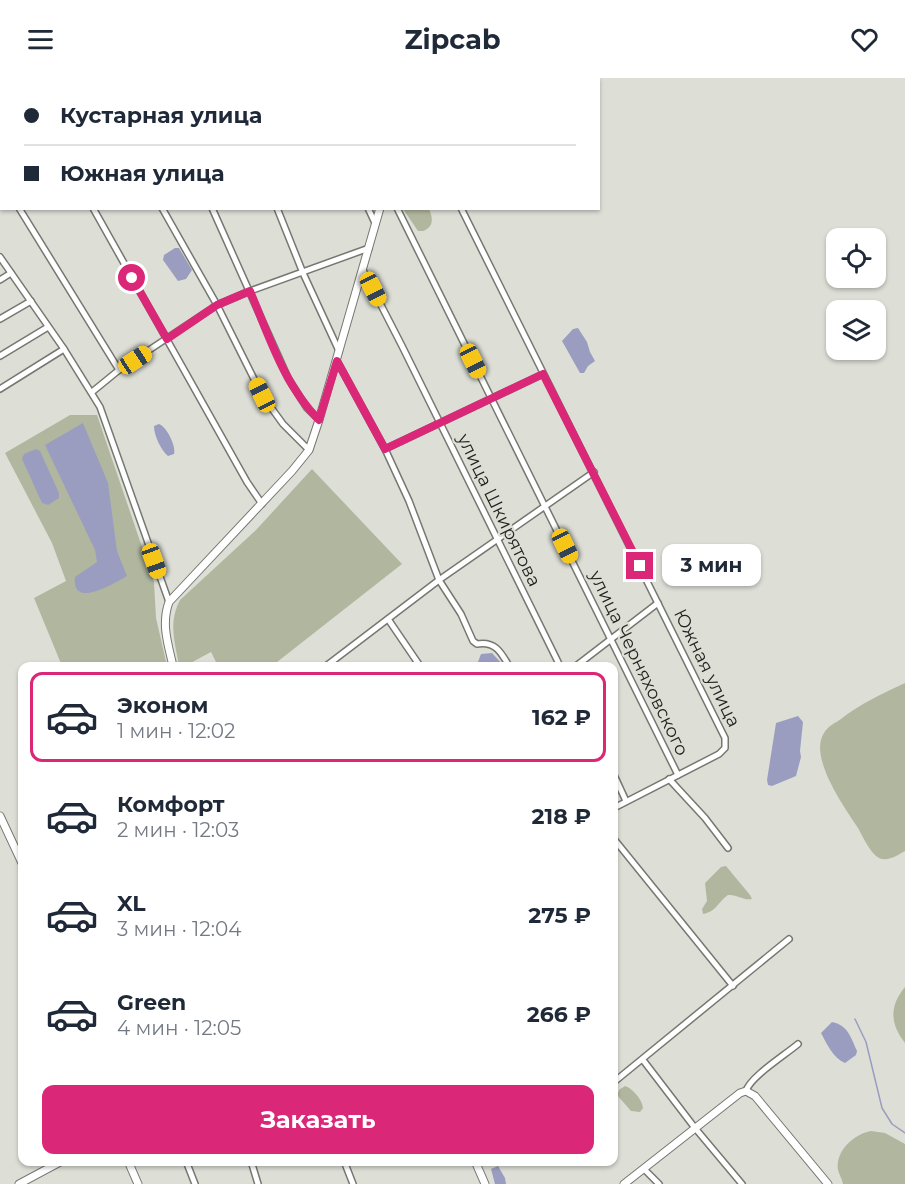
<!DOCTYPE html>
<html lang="ru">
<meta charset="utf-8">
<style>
body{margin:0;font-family:Montserrat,sans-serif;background:#f2f2f3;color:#1f2937;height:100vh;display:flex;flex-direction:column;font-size:22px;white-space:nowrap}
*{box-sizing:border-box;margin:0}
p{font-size:20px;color:#747a83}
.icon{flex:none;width:33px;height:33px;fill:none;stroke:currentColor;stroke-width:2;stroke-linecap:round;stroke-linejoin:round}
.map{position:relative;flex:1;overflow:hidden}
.side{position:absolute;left:18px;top:584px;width:600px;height:504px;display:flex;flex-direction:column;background:#fff;border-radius:12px;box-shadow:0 2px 4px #0004}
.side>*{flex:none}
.top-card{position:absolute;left:0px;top:0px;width:600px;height:132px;box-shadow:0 2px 4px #0004;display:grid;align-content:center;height:132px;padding:0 24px;background:#fff}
.fabs{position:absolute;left:826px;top:150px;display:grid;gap:12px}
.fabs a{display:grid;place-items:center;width:60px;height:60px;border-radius:12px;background:#fff;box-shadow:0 2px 4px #0004;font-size:30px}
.end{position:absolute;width:27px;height:27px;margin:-14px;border:8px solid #db2777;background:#fff;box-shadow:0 0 0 3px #fff}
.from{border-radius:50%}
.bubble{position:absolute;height:42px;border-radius:12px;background:#fff;box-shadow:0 2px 4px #0004;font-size:20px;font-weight:700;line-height:42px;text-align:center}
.car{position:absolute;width:18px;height:36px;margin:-18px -9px;border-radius:8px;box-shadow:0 0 4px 2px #0007;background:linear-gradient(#f5c518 24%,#345 0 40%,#f5c518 0 76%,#345 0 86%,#f5c518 0)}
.top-card b{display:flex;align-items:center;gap:21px;height:57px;font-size:22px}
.top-card b+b{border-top:2px solid #e0e1e3}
.top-card i{width:15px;height:15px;background:#1f2937}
ul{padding:10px 0 0;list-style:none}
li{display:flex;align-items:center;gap:18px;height:90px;margin:0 12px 9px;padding:0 12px;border:3px solid transparent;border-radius:12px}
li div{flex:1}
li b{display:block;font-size:22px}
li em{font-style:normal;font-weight:700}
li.selected{border-color:#db2777}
li>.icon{width:54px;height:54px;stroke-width:1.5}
.action{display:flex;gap:12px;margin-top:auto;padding:12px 24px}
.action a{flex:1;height:69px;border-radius:12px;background:#db2777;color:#fff;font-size:24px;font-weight:700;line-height:69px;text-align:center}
header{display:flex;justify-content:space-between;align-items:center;height:78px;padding:0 24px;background:#fff;font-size:27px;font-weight:700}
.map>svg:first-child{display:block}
.green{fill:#b1b79f}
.water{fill:#9a9dbf}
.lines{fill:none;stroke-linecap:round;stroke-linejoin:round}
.stream{stroke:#9a9dbf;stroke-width:1.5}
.street-casing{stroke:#757870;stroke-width:8}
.secondary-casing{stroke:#757870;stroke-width:9}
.street{stroke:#fff;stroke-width:5}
.secondary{stroke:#fff;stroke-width:7}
.route{stroke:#db2777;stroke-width:8}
.labels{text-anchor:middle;stroke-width:4.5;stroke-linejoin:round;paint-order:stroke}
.street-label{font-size:18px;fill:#22231f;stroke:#dddfd7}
</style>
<header><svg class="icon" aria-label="menu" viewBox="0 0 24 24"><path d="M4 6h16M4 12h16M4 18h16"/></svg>Zipcab<svg class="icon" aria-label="heart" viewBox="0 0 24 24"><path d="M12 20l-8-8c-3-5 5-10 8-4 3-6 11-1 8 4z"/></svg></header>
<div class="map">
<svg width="905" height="1106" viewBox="0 0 905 1106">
<rect width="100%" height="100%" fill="#dddfd7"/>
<g class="green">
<path d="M403 131H429C433 140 434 149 423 153H418Z"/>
<polygon points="70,337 97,337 154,504 156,540 167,588 62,588 34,520 66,503 52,465 5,375"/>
<path d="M312 391 402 486 272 588H218L211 574 185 588H179C175 564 168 545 180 522L256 452Z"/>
<path d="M905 605V773C898 777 888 784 879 780 870 775 863 759 858 750 845 730 808 679 824 655 828 648 835 645 841 641 861 625 882 616 905 605Z"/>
<path d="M726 788 750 817 752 821C744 823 737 816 728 817 719 823 716 834 703 836L702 831 707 823 705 805 721 789Z"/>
<path d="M905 909V965C890 946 889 928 905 909Z"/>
<path d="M625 1008C632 1010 642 1021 643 1030L640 1034 631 1033 617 1017 619 1012Z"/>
<path d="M871 1053 885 1055 905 1066V1106H843C842 1101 839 1096 838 1092 835 1073 854 1056 871 1053Z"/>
</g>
<g class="water">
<polygon points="175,170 179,170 192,192 186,201 178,203 163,182 164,177"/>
<polygon points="578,250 587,264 590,274 595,283 588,288 584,295 580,295 562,263 573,251"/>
<path d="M83 345 108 405 117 473 127 498C115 505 71 532 75 499L97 484 95 472 45 367Z"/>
<path d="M159 346C167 349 176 368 174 376L168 378C161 372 154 358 154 348Z"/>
<polygon points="36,371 40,373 59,415 59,420 48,427 42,425 22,381 24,376"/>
<polygon points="492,575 504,588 480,588 478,584 481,576"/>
<polygon points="798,638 803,644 800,673 801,679 796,698 772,708 768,707 767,702 776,645"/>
<path d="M832 944C848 947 851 960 857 973L856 977 845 985C833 980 827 966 821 955Z"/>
<polygon points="498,1088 505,1100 506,1106 495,1106 491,1091"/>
</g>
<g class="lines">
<polyline class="stream" points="855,941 866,964 882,1030 892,1046 905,1055"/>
<g class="street-casing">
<g id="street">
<polyline points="16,0 18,2"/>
<polyline points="91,0 92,2"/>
<polyline points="142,0 143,2"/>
<polyline points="221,0 222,2"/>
<polyline points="311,0 311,2"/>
<polyline points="0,101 2,104"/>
<polyline points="19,130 119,292"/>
<polyline points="93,130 247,404 262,426"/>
<polyline points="162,130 217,227 262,317 283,346 309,372"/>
<polyline points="212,130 288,300 307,330 319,342"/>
<polyline points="277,130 303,195 339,273"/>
<polyline points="368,130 375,145"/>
<polyline points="397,130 678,697"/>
<polyline points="461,130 725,660 725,670 719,676 614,730"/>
<polyline points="0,179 64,271 100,329 169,524"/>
<polyline points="363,192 402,268 560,588"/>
<polyline points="0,202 11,195"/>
<polyline points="0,241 31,223"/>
<polyline points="0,278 48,249"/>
<path d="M337 283 385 371 409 423 439 502 461 536 473 563 477 566C495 563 501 574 509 588"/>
<polyline points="0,311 64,271"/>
<polyline points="92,314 119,292 217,227 250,213 369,170"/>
<polyline points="385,371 543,296"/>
<polyline points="388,541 420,588"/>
<polyline points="326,588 439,502 594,394"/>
<polyline points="576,588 658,525"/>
<polyline points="614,697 626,723"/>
<polyline points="669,701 705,740 728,770"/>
<polyline points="614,761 733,908"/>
<polyline points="643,982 695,1050 742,1106"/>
<polyline points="614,1004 789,861"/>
<path d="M746 1013C750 999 785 977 798 966"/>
<polyline points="186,1083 195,1106"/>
<polyline points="251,1083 258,1106"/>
<polyline points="344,1083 353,1106"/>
<polyline points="644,1091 659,1106"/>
</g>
</g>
<g class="secondary-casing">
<g id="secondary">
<polyline points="417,2 417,0"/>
<path d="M173 588C168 566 161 546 169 524L292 393 309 372 319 342 380 130"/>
<polyline points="0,738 22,785"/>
<polyline points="128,1083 138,1106"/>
<polyline points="475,1083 485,1106"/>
<polyline points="19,1106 62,1083"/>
<polyline points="624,1106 740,1015 746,1013 755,1018 828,1106"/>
</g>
</g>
<use href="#street" class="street"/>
<use href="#secondary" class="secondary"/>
</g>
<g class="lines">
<path class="route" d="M132 200 167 261 217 227 250 213C269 258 284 307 319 342L337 283 385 371 543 296 640 488"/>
</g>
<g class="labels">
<g class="street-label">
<text transform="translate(499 432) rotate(64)" y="6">улица Шкирятова</text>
<text transform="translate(639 585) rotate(64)" y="6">улица Черняховского</text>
<text transform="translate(707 590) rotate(64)" y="6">Южная улица</text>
</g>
</g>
</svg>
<div class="fabs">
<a><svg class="icon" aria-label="locate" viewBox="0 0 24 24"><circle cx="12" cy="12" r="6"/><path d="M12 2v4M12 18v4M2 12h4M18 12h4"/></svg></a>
<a><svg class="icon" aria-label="layers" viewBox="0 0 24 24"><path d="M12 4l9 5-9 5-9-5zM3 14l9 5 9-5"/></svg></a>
</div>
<i class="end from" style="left:132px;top:200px"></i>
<i class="end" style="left:640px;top:488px"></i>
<div class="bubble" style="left:662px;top:466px;width:99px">3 мин</div>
<i class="car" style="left:373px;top:211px;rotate:153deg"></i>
<i class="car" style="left:135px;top:282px;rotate:57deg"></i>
<i class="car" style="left:473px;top:283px;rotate:154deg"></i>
<i class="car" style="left:262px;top:317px;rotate:334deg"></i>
<i class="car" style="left:565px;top:468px;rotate:154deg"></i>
<i class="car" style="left:154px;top:483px;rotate:160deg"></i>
<div class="top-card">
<b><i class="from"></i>Кустарная улица</b>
<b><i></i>Южная улица</b>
</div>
<section class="side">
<ul>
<li class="selected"><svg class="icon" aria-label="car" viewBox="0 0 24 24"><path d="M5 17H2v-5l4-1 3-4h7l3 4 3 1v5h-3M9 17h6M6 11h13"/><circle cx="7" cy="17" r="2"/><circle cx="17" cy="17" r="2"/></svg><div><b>Эконом</b><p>1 мин · 12:02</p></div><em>162 ₽</em></li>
<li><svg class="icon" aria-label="car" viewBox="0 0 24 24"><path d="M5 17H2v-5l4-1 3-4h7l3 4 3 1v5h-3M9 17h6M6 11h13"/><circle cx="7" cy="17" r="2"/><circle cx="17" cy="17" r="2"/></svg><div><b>Комфорт</b><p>2 мин · 12:03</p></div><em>218 ₽</em></li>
<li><svg class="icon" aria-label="car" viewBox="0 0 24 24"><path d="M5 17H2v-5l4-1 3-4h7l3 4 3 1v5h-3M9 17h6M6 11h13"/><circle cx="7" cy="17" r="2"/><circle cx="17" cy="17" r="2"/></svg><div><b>XL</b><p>3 мин · 12:04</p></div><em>275 ₽</em></li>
<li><svg class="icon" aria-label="car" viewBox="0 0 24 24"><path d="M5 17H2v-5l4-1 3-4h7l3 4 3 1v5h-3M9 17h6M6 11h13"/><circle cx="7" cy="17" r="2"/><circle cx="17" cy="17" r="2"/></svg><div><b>Green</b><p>4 мин · 12:05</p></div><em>266 ₽</em></li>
</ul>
<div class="action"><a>Заказать</a></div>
</section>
</div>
